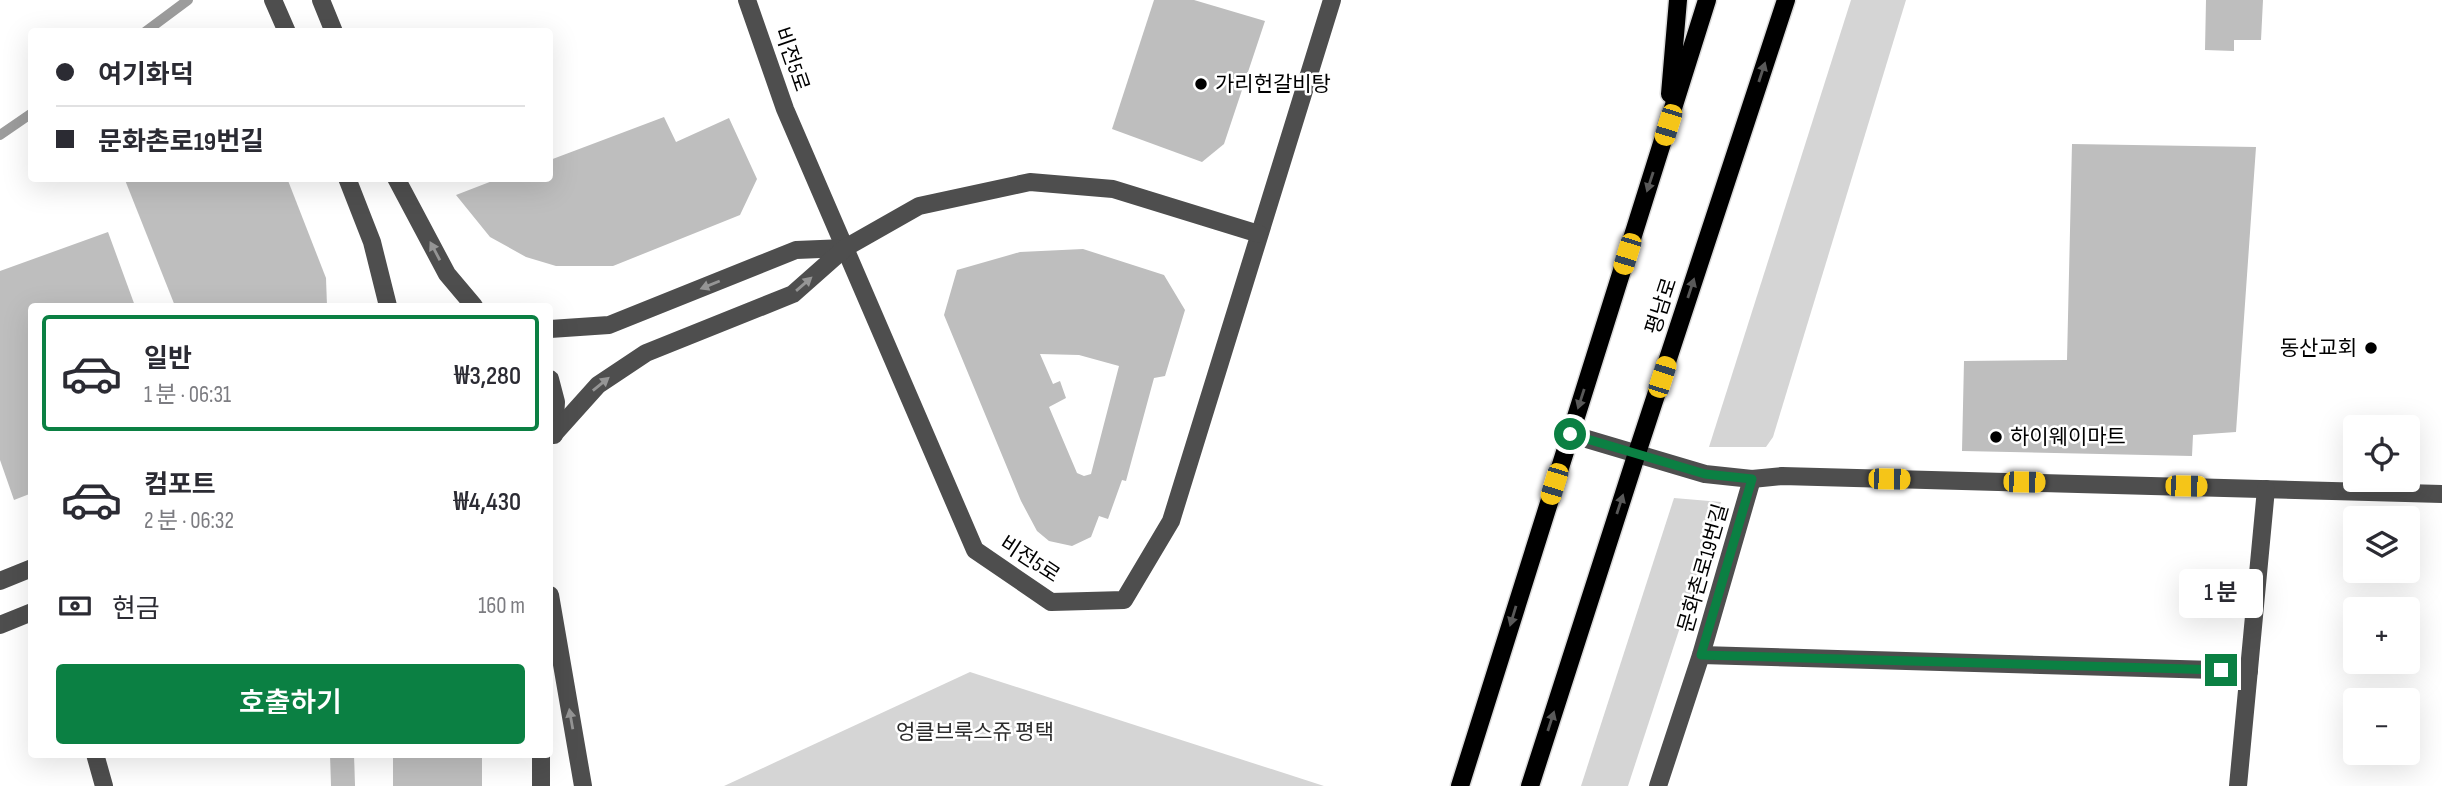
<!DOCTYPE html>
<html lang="ko">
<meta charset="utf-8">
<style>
body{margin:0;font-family:"Sofia Sans Condensed","Noto Sans KR",sans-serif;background:#f2f2f3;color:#2b2b33;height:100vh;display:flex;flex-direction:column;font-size:26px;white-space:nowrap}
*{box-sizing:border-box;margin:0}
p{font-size:23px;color:#7c7c81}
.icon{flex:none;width:38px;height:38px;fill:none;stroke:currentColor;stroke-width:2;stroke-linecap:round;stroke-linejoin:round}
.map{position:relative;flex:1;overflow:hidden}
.side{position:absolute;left:28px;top:303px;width:525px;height:455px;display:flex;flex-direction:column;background:#fff;border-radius:7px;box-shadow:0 7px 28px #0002}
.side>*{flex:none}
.guide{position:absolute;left:28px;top:28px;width:525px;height:154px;border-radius:7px;box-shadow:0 7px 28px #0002;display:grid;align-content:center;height:154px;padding:0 28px;background:#fff}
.buttons{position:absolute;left:2343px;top:415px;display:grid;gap:14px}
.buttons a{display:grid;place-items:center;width:77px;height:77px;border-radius:7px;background:#fff;box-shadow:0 7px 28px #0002;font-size:35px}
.end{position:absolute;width:32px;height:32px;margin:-16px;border:9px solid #0b8043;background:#fff;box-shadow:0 0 0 4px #fff}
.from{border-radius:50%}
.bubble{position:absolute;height:49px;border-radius:7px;background:#fff;box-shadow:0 7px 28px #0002;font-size:23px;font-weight:600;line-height:49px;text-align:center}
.car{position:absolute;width:21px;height:42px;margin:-21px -10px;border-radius:9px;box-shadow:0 0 5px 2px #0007;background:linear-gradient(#f5c518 24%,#345 0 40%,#f5c518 0 76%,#345 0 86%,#f5c518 0)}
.guide b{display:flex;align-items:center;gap:24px;height:66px;font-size:26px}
.guide b+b{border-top:2px solid #e1e1e2}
.guide i{width:18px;height:18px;background:#2b2b33}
ul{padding:12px 0 0;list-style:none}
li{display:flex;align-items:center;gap:21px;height:116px;margin:0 14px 10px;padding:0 14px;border:4px solid transparent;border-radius:7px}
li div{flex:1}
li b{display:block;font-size:26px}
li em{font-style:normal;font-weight:600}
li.selected{border-color:#0b8043}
li>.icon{width:63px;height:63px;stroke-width:1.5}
.pay{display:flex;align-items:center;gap:18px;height:77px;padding:0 28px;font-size:26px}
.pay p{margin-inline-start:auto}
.action{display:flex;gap:14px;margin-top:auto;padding:14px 28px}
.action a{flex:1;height:80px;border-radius:7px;background:#0b8043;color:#fff;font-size:28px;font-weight:600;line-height:80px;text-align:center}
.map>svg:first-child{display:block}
.green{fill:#d5d5d5}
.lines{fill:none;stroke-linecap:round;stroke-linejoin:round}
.stream{stroke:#9c9c9c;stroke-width:10}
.building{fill:#bebebe;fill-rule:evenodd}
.major-casing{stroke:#dbdbdb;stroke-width:21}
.minor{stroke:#4e4e4e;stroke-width:18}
.major{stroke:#000;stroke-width:18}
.oneway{fill:#595959}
.oneway2{fill:#959595}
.route{stroke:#0b8043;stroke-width:9}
.poi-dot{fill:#000;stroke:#fff;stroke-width:2.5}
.labels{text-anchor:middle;stroke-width:5;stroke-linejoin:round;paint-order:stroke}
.street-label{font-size:21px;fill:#000;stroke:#fff}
.poi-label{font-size:21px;fill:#000;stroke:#fff;text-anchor:start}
.park-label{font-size:21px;fill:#2c2c2c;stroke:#fff}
</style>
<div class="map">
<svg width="2442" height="786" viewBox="0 0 2442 786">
<rect width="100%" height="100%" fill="#fff"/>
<g class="green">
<polygon points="1851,0 1906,0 1773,437 1766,447 1709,447"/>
<polygon points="1674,498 1721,502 1628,786 1581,786"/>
<polygon points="970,672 1324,786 724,786"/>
</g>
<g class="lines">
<g class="stream">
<polyline points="145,32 188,0"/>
<polyline points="0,135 32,113"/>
</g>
</g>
<g class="building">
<polygon points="1154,0 1194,0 1265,21 1224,144 1202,162 1112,129"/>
<polygon points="2206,0 2263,0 2261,40 2234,40 2234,51 2205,50"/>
<polygon points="664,117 676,142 729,118 757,179 740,215 613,266 556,266 526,257 490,237 456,195 500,178 550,178 550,160"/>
<polygon points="2072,144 2256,147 2236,432 2193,435 2192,456 1962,451 1964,361 2067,360"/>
<polygon points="128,178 287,178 326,278 327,306 175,306 125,180"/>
<polygon points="108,232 135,306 32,306 32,493 14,500 0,460 0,271"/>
<path d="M1083 249 1164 275 1185 310 1165 376 1154 378 1126 481 1122 480 1108 519 1099 516 1091 537 1072 546 1049 541 1037 531 1021 501 944 315 957 270 1020 252ZM1040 354 1079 355 1119 366 1091 474 1084 476 1077 473 1049 407 1066 398 1060 381 1053 384Z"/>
<polygon points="330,754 354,754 355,786 331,786"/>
<rect x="393" y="754" width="89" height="32"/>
</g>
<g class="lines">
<g class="major-casing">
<g id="major">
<polyline points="1670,94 1678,0"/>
<polyline points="1460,786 1707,0"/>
<polyline points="1530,786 1637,453 1786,0"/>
</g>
</g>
<g class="minor">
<polyline points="273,0 287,32"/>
<polyline points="321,0 334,32"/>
<polyline points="747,0 785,109 975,550 1051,602 1124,600 1171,521 1332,0"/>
<polyline points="347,178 372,242 388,306"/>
<polyline points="396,178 447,274 474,306"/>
<polyline points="550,329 609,325 796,250 845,248"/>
<polyline points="550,379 556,402 554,435"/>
<polyline points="554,434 598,385 646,353 793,294 845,248 919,206 1030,182 1113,189 1259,234"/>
<polyline points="1570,434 1705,474 1752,479 1782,476 2442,494"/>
<polyline points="0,581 32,568"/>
<polyline points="550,595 583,786"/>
<polyline points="0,625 32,612"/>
<polyline points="1701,655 2249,671"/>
<polyline points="95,754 104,786"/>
<polyline points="541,754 541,786"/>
<polyline points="1658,786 1701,655 1752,479"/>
<polyline points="2238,786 2266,489"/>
</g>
<use href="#major" class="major"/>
</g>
<defs><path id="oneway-solid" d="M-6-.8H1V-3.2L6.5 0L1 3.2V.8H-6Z" transform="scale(1.75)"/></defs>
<g class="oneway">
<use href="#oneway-solid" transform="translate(1762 72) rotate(-72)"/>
<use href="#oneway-solid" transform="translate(1650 182) rotate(108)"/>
<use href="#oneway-solid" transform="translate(1691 288) rotate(-72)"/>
<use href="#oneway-solid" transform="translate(1581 399) rotate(108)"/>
<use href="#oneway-solid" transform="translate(1620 504) rotate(-72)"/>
<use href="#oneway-solid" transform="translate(1513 616) rotate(107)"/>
<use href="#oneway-solid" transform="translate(1551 721) rotate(-72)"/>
</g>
<g class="oneway2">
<use href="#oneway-solid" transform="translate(435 251) rotate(-118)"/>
<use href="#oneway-solid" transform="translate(804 284) rotate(-41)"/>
<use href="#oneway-solid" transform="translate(710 285) rotate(158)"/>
<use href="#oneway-solid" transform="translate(601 384) rotate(-39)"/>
<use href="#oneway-solid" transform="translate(571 719) rotate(-100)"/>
</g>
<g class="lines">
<polyline class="route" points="1570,434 1705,474 1752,479 1701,655 2221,670"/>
</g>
<g class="poi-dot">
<circle cx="1201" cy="84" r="7"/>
<circle cx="2371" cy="348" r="7"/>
<circle cx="1996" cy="437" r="7"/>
</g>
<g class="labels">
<g class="street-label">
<text transform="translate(792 59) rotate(71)" y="7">비전5로</text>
<text transform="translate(1661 306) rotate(-72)" y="7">평남로</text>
<text transform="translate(1030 559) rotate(33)" y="7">비전5로</text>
<text transform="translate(1703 568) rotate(-74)" y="7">문화촌로19번길</text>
</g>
<g class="poi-label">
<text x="1215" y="91">가리헌갈비탕</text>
<text x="2357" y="355" text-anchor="end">동산교회</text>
<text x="2010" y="444">하이웨이마트</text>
</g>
<g class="park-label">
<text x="975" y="739">엉클브룩스쥬 평택</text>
</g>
</g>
</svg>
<div class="buttons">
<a><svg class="icon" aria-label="locate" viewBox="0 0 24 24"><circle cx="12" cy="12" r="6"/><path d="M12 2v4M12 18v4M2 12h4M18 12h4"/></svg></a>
<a><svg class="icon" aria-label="layers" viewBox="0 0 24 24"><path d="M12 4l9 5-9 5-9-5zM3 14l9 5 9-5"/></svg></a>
<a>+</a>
<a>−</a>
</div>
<i class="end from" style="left:1570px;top:434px"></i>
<i class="end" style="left:2221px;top:670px"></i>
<div class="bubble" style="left:2179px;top:569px;width:84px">1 분</div>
<i class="car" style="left:1668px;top:125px;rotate:197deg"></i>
<i class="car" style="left:1627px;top:254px;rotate:197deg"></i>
<i class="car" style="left:1662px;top:377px;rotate:18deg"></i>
<i class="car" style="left:1889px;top:479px;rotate:91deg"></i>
<i class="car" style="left:2024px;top:482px;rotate:91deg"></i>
<i class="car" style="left:1554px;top:484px;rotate:197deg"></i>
<i class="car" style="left:2186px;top:486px;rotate:91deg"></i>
<div class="guide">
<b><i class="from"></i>여기화덕</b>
<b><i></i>문화촌로19번길</b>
</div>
<section class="side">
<ul>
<li class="selected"><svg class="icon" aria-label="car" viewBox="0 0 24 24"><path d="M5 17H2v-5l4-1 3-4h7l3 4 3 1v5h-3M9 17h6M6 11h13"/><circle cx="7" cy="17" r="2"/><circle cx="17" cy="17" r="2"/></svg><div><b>일반</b><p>1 분 · 06:31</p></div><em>₩3,280</em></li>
<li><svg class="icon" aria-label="car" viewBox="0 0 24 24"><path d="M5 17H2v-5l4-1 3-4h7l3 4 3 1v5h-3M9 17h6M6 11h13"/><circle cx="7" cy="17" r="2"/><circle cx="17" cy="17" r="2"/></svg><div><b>컴포트</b><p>2 분 · 06:32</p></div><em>₩4,430</em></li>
</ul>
<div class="pay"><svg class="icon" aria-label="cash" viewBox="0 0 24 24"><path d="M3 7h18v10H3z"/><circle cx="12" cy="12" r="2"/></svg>현금<p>160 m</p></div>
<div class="action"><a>호출하기</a></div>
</section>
</div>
